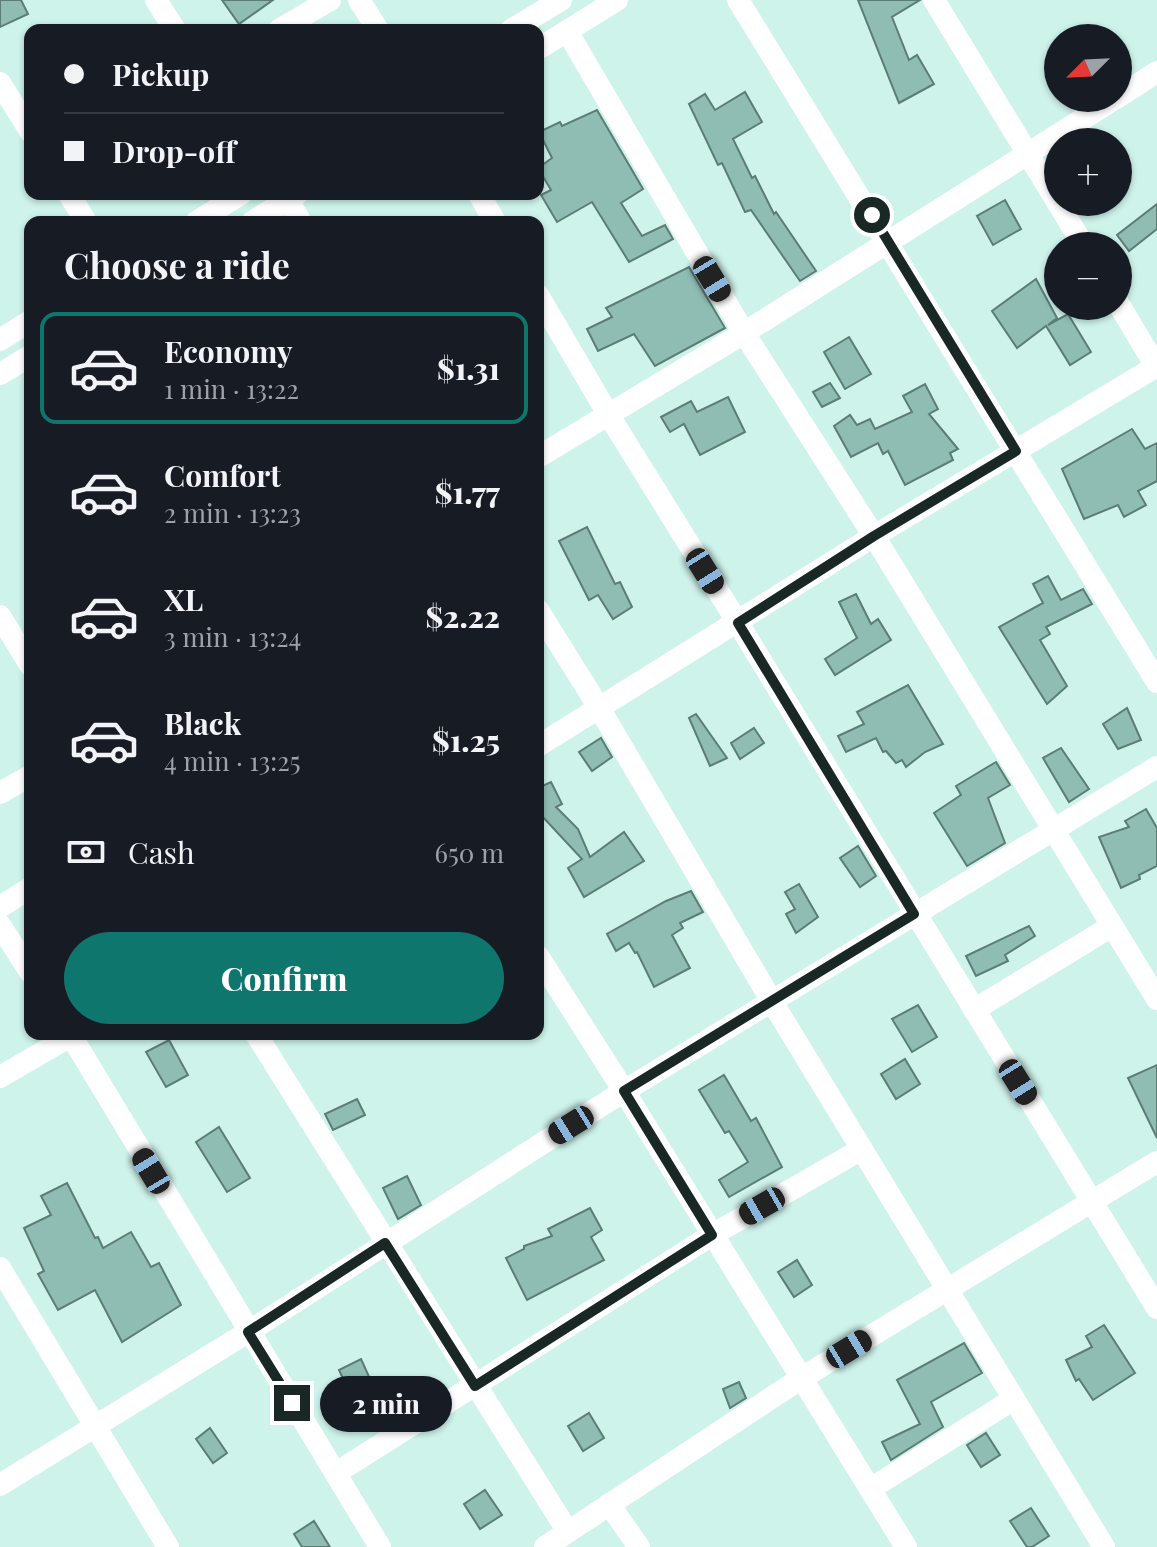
<!DOCTYPE html>
<meta charset="utf-8">
<style>
body{margin:0;font-family:"Playfair Display",serif;background:#20242c;color:#f1f3f6;height:100vh;display:flex;flex-direction:column;font-size:30px;white-space:nowrap}
*{box-sizing:border-box;margin:0}
p{font-size:26px;color:#9ea1a6}
.icon{flex:none;width:44px;height:44px;fill:none;stroke:currentColor;stroke-width:2;stroke-linecap:round;stroke-linejoin:round}
.map{position:relative;flex:1;overflow:hidden}
.sheet{position:absolute;left:24px;top:216px;width:520px;height:824px;display:flex;flex-direction:column;background:#171b24;border-radius:16px;box-shadow:0 2px 6px #0004}
.sheet>*{flex:none}
.banner{position:absolute;left:24px;top:24px;width:520px;height:176px;border-radius:16px;box-shadow:0 2px 6px #0004;display:grid;align-content:center;height:176px;padding:0 40px;background:#171b24}
.needle{width:52px;rotate:246deg}
.tools{position:absolute;left:1044px;top:24px;display:grid;gap:16px}
.tools a{display:grid;place-items:center;width:88px;height:88px;border-radius:50%;background:#171b24;box-shadow:0 2px 6px #0004;font-size:40px}
.end{position:absolute;width:36px;height:36px;margin:-18px;border:10px solid #1a2825;background:#fff;box-shadow:0 0 0 4px #fff}
.from{border-radius:50%}
.bubble{position:absolute;height:56px;border-radius:28px;background:#171b24;box-shadow:0 2px 6px #0004;font-size:26px;font-weight:800;line-height:56px;text-align:center}
.car{position:absolute;width:24px;height:48px;margin:-24px -12px;border-radius:10px;box-shadow:0 0 6px 2px #0007;background:linear-gradient(#222 24%,#8ab4d8 0 40%,#222 0 76%,#8ab4d8 0 86%,#222 0)}
.banner b{display:flex;align-items:center;gap:28px;height:76px;font-size:30px}
.banner b+b{border-top:2px solid #363941}
.banner i{width:20px;height:20px;background:#f1f3f6}
ul{padding:0;list-style:none}
li{display:flex;align-items:center;gap:24px;height:112px;margin:0 16px 12px;padding:0 24px;border:4px solid transparent;border-radius:16px}
li div{flex:1}
li b{display:block;font-size:30px}
li em{font-style:normal;font-weight:800}
li.on{border-color:#0f766e}
li>.icon{width:72px;height:72px;stroke-width:1.5}
h2{padding:0 40px;font-size:36px;line-height:96px}
.pay{display:flex;align-items:center;gap:20px;height:88px;padding:0 40px;font-size:30px}
.pay p{margin-inline-start:auto}
.cta{display:flex;gap:16px;margin-top:auto;padding:16px 40px}
.cta a{flex:1;height:92px;border-radius:48px;background:#0f766e;color:#fff;font-size:32px;font-weight:800;line-height:92px;text-align:center}
.map>svg:first-child{display:block}
.building{fill:#8fbdb4;stroke:#5b7d76;stroke-width:2}
.lines{fill:none;stroke-linecap:round;stroke-linejoin:round}
.minor{stroke:#fff;stroke-width:22}
.route{stroke:#1a2825;stroke-width:10}
</style>
<div class="map">
<svg width="1157" height="1547" viewBox="0 0 1157 1547">
<rect width="100%" height="100%" fill="#cef3eb"/>
<g class="building">
<polygon points="0,0 21,0 28,14 0,27"/>
<polygon points="222,0 273,0 239,24"/>
<polygon points="858,0 920,0 892,17 909,60 917,55 934,84 899,103"/>
<polygon points="745,92 762,122 733,139 752,178 755,176 774,214 776,212 816,271 800,281 751,210 745,212 722,163 718,165 689,104 705,94 715,110"/>
<polygon points="597,110 643,189 621,203 642,236 665,225 673,239 629,262 592,202 557,222 541,195 551,190 538,168 552,158 539,132 560,122 562,126"/>
<polygon points="1005,200 1021,229 993,245 977,216"/>
<polygon points="1157,204 1157,229 1129,251 1117,235"/>
<polygon points="689,267 725,328 655,366 634,334 598,351 587,329 612,317 606,308"/>
<polygon points="1036,279 1057,318 1048,325 1068,314 1091,352 1070,365 1046,326 1017,348 992,311"/>
<polygon points="849,337 871,374 845,389 824,352"/>
<polygon points="830,383 840,398 822,407 813,392"/>
<polygon points="925,384 938,409 929,414 958,449 950,453 953,460 905,485 888,451 883,454 878,443 851,457 834,426 850,415 857,425 870,419 875,429 912,412 903,396"/>
<polygon points="728,397 745,432 700,455 684,424 670,432 661,417 691,401 697,412"/>
<polygon points="1132,429 1145,449 1157,443 1157,481 1138,491 1146,505 1124,517 1118,505 1084,519 1062,469"/>
<polygon points="587,527 615,584 620,582 632,607 613,619 598,595 589,600 559,541"/>
<polygon points="1048,576 1061,600 1083,589 1092,604 1046,627 1050,634 1040,640 1067,686 1047,704 999,627 1043,603 1033,584"/>
<polygon points="856,594 871,624 878,619 891,640 835,675 825,659 857,638 839,602"/>
<polygon points="908,685 943,744 925,752 906,767 902,760 896,763 886,751 883,752 876,738 846,752 838,736 864,724 857,712"/>
<polygon points="1127,708 1141,740 1118,749 1103,724"/>
<polygon points="696,714 727,758 710,766 689,718"/>
<polygon points="754,728 764,743 740,759 731,743"/>
<polygon points="601,738 612,757 592,771 579,752"/>
<polygon points="1061,748 1089,789 1069,802 1043,758"/>
<polygon points="996,762 1010,785 988,798 1005,843 967,866 934,813 961,795 956,786"/>
<polygon points="551,782 562,804 556,807 578,829 590,857 624,832 644,861 584,897 568,868 582,859 541,815 538,816 538,788"/>
<polygon points="1146,809 1157,828 1157,866 1139,875 1140,879 1121,888 1099,837 1129,827 1125,821"/>
<polygon points="858,846 876,876 860,887 840,858"/>
<polygon points="799,884 818,917 796,933 786,914 795,909 785,892"/>
<polygon points="691,891 703,912 680,923 683,928 672,935 690,968 654,987 637,952 635,953 629,943 616,951 607,934 666,901"/>
<polygon points="1029,926 1035,936 1005,955 1008,961 976,976 966,956"/>
<polygon points="918,1005 937,1037 912,1052 892,1019"/>
<polygon points="169,1040 188,1075 166,1087 146,1052"/>
<polygon points="905,1059 920,1084 896,1099 881,1074"/>
<polygon points="1157,1065 1157,1138 1128,1078"/>
<polygon points="724,1075 751,1121 756,1118 782,1167 729,1197 719,1180 748,1162 729,1131 725,1133 699,1090"/>
<polygon points="357,1099 365,1115 333,1130 325,1114"/>
<polygon points="219,1127 250,1178 227,1192 196,1142"/>
<polygon points="407,1176 421,1205 398,1219 383,1188"/>
<polygon points="67,1183 95,1238 98,1237 103,1248 131,1232 151,1267 159,1263 181,1305 122,1342 95,1290 58,1310 38,1274 44,1271 24,1228 51,1215 41,1196"/>
<polygon points="590,1208 602,1230 591,1237 604,1260 527,1300 506,1258 524,1249 524,1246 552,1236 548,1229"/>
<polygon points="797,1260 812,1285 794,1297 778,1272"/>
<polygon points="1104,1325 1135,1373 1093,1400 1079,1379 1076,1381 1066,1360 1092,1347 1086,1336"/>
<polygon points="964,1343 982,1373 931,1402 943,1427 891,1460 882,1442 920,1424 897,1380"/>
<polygon points="361,1359 375,1390 353,1401 339,1370"/>
<polygon points="739,1382 746,1398 730,1408 723,1389"/>
<polygon points="589,1413 604,1438 583,1451 568,1426"/>
<polygon points="210,1428 227,1453 213,1463 196,1439"/>
<polygon points="986,1433 1000,1455 981,1467 967,1445"/>
<polygon points="485,1490 502,1515 480,1529 464,1504"/>
<polygon points="1031,1508 1049,1536 1032,1547 1027,1547 1010,1521"/>
<polygon points="314,1521 330,1547 302,1547 294,1534"/>
</g>
<g class="lines">
<g class="minor">
<polyline points="156,0 175,30"/>
<polyline points="359,0 378,30"/>
<polyline points="738,0 1157,682"/>
<polyline points="934,0 1084,246"/>
<polyline points="279,30 330,0"/>
<polyline points="511,30 561,0"/>
<polyline points="567,31 744,333 874,536 1157,999"/>
<polyline points="538,49 617,0"/>
<polyline points="0,83 30,131"/>
<polyline points="1118,97 1157,72"/>
<polyline points="69,194 86,222"/>
<polyline points="479,194 495,222"/>
<polyline points="288,200 301,222"/>
<polyline points="196,222 241,194"/>
<polyline points="252,222 297,194"/>
<polyline points="538,295 608,414 738,623 1157,1308"/>
<polyline points="1118,303 1157,368"/>
<polyline points="0,340 30,321"/>
<polyline points="0,374 30,356"/>
<polyline points="538,457 744,333 1116,98"/>
<polyline points="538,610 598,706 771,1000 1104,1547"/>
<polyline points="0,616 30,665"/>
<polyline points="538,746 874,536 1157,366"/>
<polyline points="0,793 30,776"/>
<polyline points="0,907 30,888"/>
<polyline points="0,925 30,972"/>
<polyline points="538,956 624,1091 906,1547"/>
<polyline points="974,1010 1112,926"/>
<polyline points="70,1034 380,1547"/>
<polyline points="256,1034 568,1532"/>
<polyline points="0,1077 74,1034"/>
<polyline points="0,1268 168,1547"/>
<polyline points="336,1473 712,1235 862,1149"/>
<polyline points="0,1485 248,1332 624,1091 1157,767"/>
<polyline points="870,1489 1014,1399"/>
<polyline points="609,1504 639,1547"/>
<polyline points="545,1547 800,1379 1157,1162"/>
</g>
</g>
<g class="lines">
<polyline class="route" points="292,1403 248,1332 385,1243 475,1386 712,1235 624,1091 914,914 738,623 874,536 1016,451 872,215"/>
</g>
</svg>
<div class="tools">
<a><svg class="needle" viewBox="-14 -14 28 28"><path d="M0-13l5 13h-10z" fill="#e53935"/><path d="M0 13l5-13h-10z" fill="#9ea1a6"/></svg></a>
<a>+</a>
<a>−</a>
</div>
<i class="end from" style="left:872px;top:215px"></i>
<i class="end" style="left:292px;top:1403px"></i>
<div class="bubble" style="left:320px;top:1376px;width:132px">2 min</div>
<i class="car" style="left:712px;top:279px;rotate:149deg"></i>
<i class="car" style="left:705px;top:571px;rotate:148deg"></i>
<i class="car" style="left:1018px;top:1082px;rotate:148deg"></i>
<i class="car" style="left:571px;top:1125px;rotate:238deg"></i>
<i class="car" style="left:151px;top:1171px;rotate:329deg"></i>
<i class="car" style="left:762px;top:1206px;rotate:240deg"></i>
<i class="car" style="left:849px;top:1349px;rotate:59deg"></i>
<div class="banner">
<b><i class="from"></i>Pickup</b>
<b><i></i>Drop-off</b>
</div>
<section class="sheet">
<h2>Choose a ride</h2>
<ul>
<li class="on"><svg class="icon" aria-label="car" viewBox="0 0 24 24"><path d="M5 17H2v-5l4-1 3-4h7l3 4 3 1v5h-3M9 17h6M6 11h13"/><circle cx="7" cy="17" r="2"/><circle cx="17" cy="17" r="2"/></svg><div><b>Economy</b><p>1 min · 13:22</p></div><em>$1.31</em></li>
<li><svg class="icon" aria-label="car" viewBox="0 0 24 24"><path d="M5 17H2v-5l4-1 3-4h7l3 4 3 1v5h-3M9 17h6M6 11h13"/><circle cx="7" cy="17" r="2"/><circle cx="17" cy="17" r="2"/></svg><div><b>Comfort</b><p>2 min · 13:23</p></div><em>$1.77</em></li>
<li><svg class="icon" aria-label="car" viewBox="0 0 24 24"><path d="M5 17H2v-5l4-1 3-4h7l3 4 3 1v5h-3M9 17h6M6 11h13"/><circle cx="7" cy="17" r="2"/><circle cx="17" cy="17" r="2"/></svg><div><b>XL</b><p>3 min · 13:24</p></div><em>$2.22</em></li>
<li><svg class="icon" aria-label="car" viewBox="0 0 24 24"><path d="M5 17H2v-5l4-1 3-4h7l3 4 3 1v5h-3M9 17h6M6 11h13"/><circle cx="7" cy="17" r="2"/><circle cx="17" cy="17" r="2"/></svg><div><b>Black</b><p>4 min · 13:25</p></div><em>$1.25</em></li>
</ul>
<div class="pay"><svg class="icon" aria-label="cash" viewBox="0 0 24 24"><path d="M3 7h18v10H3z"/><circle cx="12" cy="12" r="2"/></svg>Cash<p>650 m</p></div>
<div class="cta"><a>Confirm</a></div>
</section>
</div>
